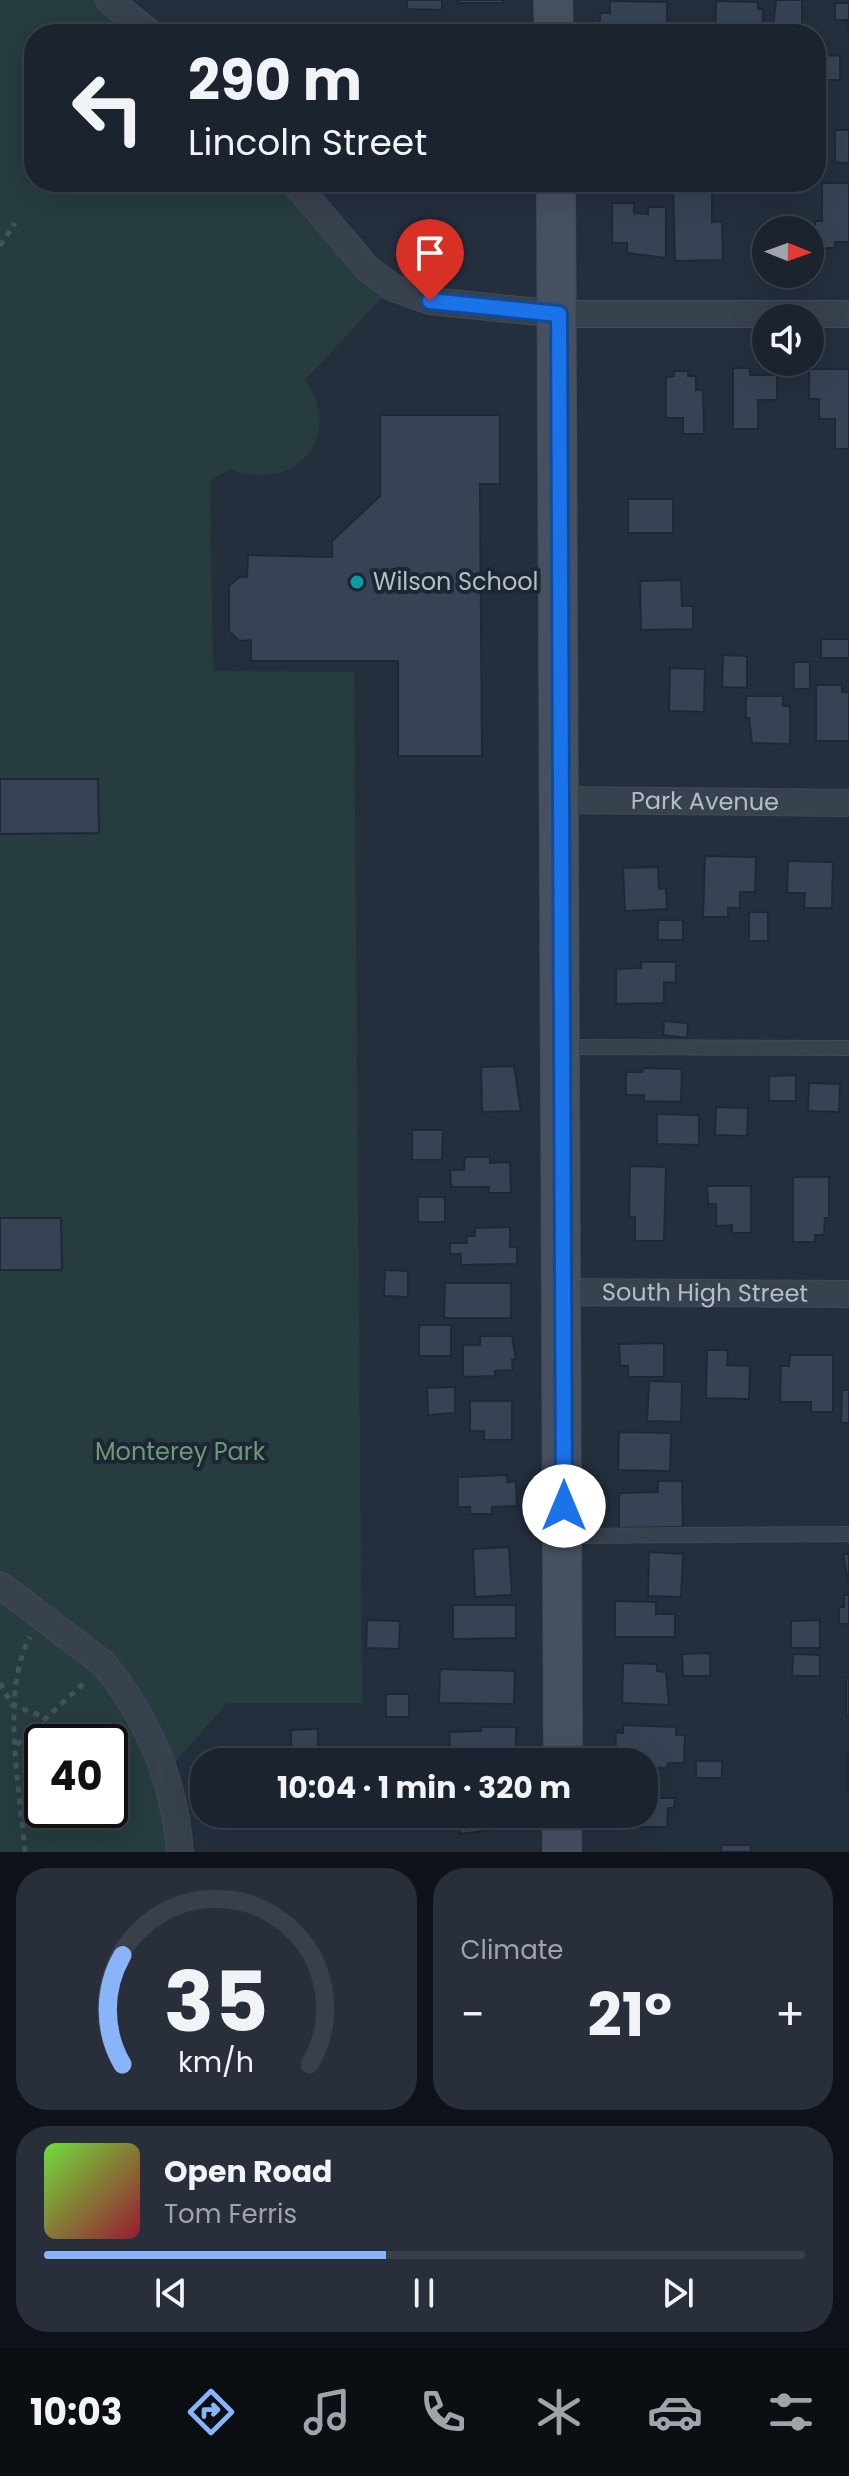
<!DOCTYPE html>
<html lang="en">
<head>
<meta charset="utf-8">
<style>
	:root { --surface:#1b232e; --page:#282f3a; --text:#f1f3f6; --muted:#a0a4aa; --line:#39404a; --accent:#8ab4f8 }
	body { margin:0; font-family:Poppins,sans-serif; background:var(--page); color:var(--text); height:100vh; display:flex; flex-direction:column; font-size:30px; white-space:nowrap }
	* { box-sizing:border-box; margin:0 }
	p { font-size:26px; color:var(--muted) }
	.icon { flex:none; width:44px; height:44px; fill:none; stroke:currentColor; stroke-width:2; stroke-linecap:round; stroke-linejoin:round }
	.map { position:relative; height:1852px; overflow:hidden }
	.side { display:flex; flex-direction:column; gap:16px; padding:16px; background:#0f1319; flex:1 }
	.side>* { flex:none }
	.top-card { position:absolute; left:24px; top:24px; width:802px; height:168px; border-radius:32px; box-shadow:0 8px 32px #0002,0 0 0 2px var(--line); background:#1b232e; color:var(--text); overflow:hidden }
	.needle { width:52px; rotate:91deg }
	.tools { position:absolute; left:752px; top:216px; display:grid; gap:16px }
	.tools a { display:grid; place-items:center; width:72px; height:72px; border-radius:50%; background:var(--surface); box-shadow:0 8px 32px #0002,0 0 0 2px var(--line); font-size:40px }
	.speed { position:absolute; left:24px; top:1724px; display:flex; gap:16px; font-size:40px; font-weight:700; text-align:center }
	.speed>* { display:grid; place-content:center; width:104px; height:104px; border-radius:50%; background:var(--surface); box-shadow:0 8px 32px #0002,0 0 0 2px var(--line); line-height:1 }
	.speed .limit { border:4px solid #111; border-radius:12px; background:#fff; color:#111 }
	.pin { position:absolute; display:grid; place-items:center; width:68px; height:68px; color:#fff; margin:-82px -34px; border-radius:50% 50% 50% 0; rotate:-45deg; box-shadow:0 0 8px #0007 }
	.pin .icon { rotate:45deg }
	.me { position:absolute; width:88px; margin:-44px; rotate:0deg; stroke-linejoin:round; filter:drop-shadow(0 0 6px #0008) }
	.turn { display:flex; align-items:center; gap:28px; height:168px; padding:0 32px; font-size:36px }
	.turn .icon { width:104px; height:104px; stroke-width:2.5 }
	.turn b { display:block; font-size:56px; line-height:68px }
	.big { font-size:60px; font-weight:700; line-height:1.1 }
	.side .widget { flex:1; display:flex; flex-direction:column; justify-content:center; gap:12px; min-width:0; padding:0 28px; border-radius:32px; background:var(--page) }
	.side .dial { align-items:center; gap:0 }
	.dial svg { height:208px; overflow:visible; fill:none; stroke:var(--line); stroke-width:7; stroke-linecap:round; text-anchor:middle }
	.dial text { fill:var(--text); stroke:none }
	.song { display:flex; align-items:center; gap:24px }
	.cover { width:96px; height:96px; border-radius:12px; background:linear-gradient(135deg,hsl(100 70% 55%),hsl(350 70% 35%)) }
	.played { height:8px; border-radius:4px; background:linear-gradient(90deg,var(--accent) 45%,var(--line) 45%) }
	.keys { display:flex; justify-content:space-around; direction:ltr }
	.heat { display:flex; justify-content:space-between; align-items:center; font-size:44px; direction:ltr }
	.side .tiles { flex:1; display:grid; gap:16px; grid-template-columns:1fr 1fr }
	.widget:last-child { grid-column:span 2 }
	.trip { position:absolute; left:190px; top:1748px; width:468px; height:80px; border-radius:32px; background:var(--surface); box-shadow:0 8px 32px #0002,0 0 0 2px var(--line); font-weight:700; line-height:80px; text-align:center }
	.menu { display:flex; height:128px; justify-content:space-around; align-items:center; background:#0b0e12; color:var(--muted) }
	.menu .icon { width:56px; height:56px }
	.menu .on { color:var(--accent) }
	.menu b { font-size:36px; color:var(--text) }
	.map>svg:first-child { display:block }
	.green { fill:#263c3f; fill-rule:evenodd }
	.building { fill:#364354; stroke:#1f2835; stroke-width:2 }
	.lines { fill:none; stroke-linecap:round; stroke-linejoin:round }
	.lane-casing { stroke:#414a57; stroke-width:16 }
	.street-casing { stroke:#414a57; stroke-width:28 }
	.secondary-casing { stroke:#414a57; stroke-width:40 }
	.path { stroke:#3f5557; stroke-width:5; stroke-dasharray:6 6; stroke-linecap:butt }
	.lane { stroke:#38414e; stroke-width:14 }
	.street { stroke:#38414e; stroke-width:26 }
	.secondary { stroke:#465061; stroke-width:38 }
	.route-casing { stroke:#114b97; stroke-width:20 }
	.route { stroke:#1a73e8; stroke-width:14 }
	.culture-dot { fill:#0f9aa8; stroke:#1d2633; stroke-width:3 }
	.labels { text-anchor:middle; stroke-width:8; stroke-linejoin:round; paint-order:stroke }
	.poi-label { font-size:24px; fill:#b4bcc9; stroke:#1d2633; text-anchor:start }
	.street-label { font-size:24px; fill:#b4bcc9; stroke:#1d2633 }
	.park-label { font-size:24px; fill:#6b9a76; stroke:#1d2633 }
</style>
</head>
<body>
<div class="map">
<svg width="849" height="1852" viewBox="0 0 849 1852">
	<rect width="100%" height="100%" fill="#242f3e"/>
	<path class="green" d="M0 0H109L151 34H34V182H294L392 287 305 380C346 437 293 495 230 469L210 481 213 671 354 672 362 1703H227L167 1772 180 1852H0ZM42 1742H110V1810H42Z"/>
	<path class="building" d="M407 0H442V10L407 9Z
		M458 0H503V3H458Z
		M776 0H802V34H772Z
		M610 1 667 2V34H600V13H610Z
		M716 1 758 2V9H763V34H715Z
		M835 3H849V38L847 20H835Z
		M454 29H484V34H454Z
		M816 55H819V81H816Z
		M840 55V80H823V56Z
		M835 130H849V163L835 162Z
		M822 183H849V242H835V248H815V221H822Z
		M712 184V222L722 221 723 260 675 261 673 185Z
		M612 203H634V213L648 214V207H666V258L627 253V243H612Z
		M733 368H750V375H777V400H758V429H733Z
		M809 369H849V449H835V419H819V399H809Z
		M674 371H688V376H696V390H703L704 434H683V418H666V377L674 376Z
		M380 415H500V484H480L482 756H398V661H251V640L239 641 229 631V586L239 577H247L248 555 332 557V541L380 496Z
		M628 499H673V533H628Z
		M681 580 682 606H693V629L641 630 640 581Z
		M821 639H849V658H821Z
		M723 655 747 656V688L722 687Z
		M794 662H810V689H794Z
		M670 668 705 669 704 712 669 711Z
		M816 685H842V692H849V741H816Z
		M746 696H783V706H790V744L752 743 749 718H746Z
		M0 779H98L99 833 0 834Z
		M705 856 756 857 755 892H740V908H728V917H703Z
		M788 861 833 862 832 908H804L805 893H787Z
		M658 867 659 889 666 888 667 909 625 911 623 868Z
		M749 912H768V941H749Z
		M658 920H683V940H658Z
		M641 962H676V983L664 982V1003L616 1004V969L641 968Z
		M664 1021 688 1023 687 1038 663 1035Z
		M514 1066 521 1111 482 1112 481 1067Z
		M643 1068 682 1069 681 1102 644 1101V1095H626V1072H642Z
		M796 1075V1101H769V1076Z
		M809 1083 840 1084 839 1112 808 1111Z
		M716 1107 748 1108 747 1136 715 1135Z
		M657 1114 699 1115V1145L657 1144Z
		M412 1130H443L442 1160H412Z
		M465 1157H490V1163L510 1162 511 1193H488L489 1187H451L450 1170H464Z
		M630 1166 666 1167 664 1241H635V1217H629Z
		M793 1177H829V1218H825L824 1235H815V1242H793Z
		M707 1186H751V1233H732V1225L716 1226V1204H708Z
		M418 1197H445V1222H418Z
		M0 1218H61L62 1270H0Z
		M510 1227V1247H517V1264L461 1265V1254H450V1243H467L466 1236H475V1228Z
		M385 1270 408 1271V1297L384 1296Z
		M445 1283H511V1318H444Z
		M419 1325H451V1356H419Z
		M480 1336H512L516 1359H512L513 1370 495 1371V1376L463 1377V1345H480Z
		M664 1343V1377H628V1366H620L619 1344Z
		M707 1350H728L727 1365 750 1366 749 1399 706 1398Z
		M790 1355H833V1412H811V1402H780L781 1366H789Z
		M649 1381 682 1382 681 1422 647 1421Z
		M455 1387V1413L428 1415 427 1388Z
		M842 1390H849V1423H841Z
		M470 1401H512V1440H484V1431H470Z
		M619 1432 671 1433 670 1471 618 1470Z
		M507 1475V1482L516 1481 517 1506 492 1507V1514H470V1507H458V1477Z
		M658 1481H682L683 1527 619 1528V1493L658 1492Z
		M509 1547 512 1595 475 1597 473 1549Z
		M849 1547V1581H848L843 1554H848Z
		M649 1552 683 1554 681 1597 648 1596Z
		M844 1595H849V1624H839V1607H844Z
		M615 1601 656 1602V1614H675V1637H615Z
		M453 1605H516V1638L453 1639Z
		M367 1620 400 1621 399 1649 366 1648Z
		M820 1620V1648H791V1621Z
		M710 1653V1676H683L682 1654Z
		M793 1654 820 1655V1676H792Z
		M623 1663 657 1664V1671L666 1672 669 1705 622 1703Z
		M440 1669 515 1671 514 1704 439 1703Z
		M846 1678H849V1715H846Z
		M386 1694H409V1717H386Z
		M623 1725 676 1727V1735H685L684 1763H668L667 1768 644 1767V1762L615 1761 616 1732 623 1733Z
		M481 1727H516V1761H480V1756H457V1747H450L449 1732 481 1731Z
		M318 1729V1755H291V1730Z
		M439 1747 440 1762H416L415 1748Z
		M847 1752H849V1792H847Z
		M326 1760H359V1762H326Z
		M696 1761H722V1778H696Z
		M644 1787H656V1798H675L674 1808H668L667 1827H623L624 1815 619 1814H644Z
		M257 1814H286V1815L258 1817Z
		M326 1814H350V1817H326Z
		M459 1814H497L498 1829 460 1834Z
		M721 1845H751V1852H721Z"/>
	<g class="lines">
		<defs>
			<path id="lane" d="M563 1047 849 1048
				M564 1536 849 1534"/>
			<g id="street">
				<path d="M109 0 151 34"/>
				<path d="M294 182 368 269 392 287 430 301 559 314H849"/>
				<path id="s1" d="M561 800 849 803"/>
				<path id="s2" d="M563 1292 849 1294"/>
				<path d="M0 1585 104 1664C149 1720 175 1781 180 1852"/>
			</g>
			<path id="secondary" d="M553 0 554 34
				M556 182 563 1762
				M562 1852V1814"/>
		</defs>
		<use href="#lane" class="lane-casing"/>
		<use href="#street" class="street-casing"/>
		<use href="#secondary" class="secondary-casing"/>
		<path class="path" d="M0 246 15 223
			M0 1683 12 1705 45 1717
			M17 1745 86 1681
			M25 1852C20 1789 0 1691 30 1637"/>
		<use href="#lane" class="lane"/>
		<use href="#street" class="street"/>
		<use href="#secondary" class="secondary"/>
	</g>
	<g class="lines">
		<defs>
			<path id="route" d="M430 301 559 314 564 1506"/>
		</defs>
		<use href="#route" class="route-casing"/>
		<use href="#route" class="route"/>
	</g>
	<circle class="culture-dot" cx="357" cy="582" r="8"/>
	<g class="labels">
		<g class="poi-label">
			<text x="373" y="590">Wilson School</text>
		</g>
		<g class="street-label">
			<text dy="8" stroke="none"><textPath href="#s1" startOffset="144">Park Avenue</textPath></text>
			<text dy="8" stroke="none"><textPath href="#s2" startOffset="142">South High Street</textPath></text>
		</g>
		<g class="park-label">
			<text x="180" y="1460">Monterey Park</text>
		</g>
	</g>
</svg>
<div class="tools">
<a><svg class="needle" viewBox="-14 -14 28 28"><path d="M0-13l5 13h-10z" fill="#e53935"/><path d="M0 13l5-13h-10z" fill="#a0a4aa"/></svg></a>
<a><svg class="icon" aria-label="sound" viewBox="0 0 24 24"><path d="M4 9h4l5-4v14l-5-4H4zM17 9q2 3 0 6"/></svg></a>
</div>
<div class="speed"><div class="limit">40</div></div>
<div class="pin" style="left:430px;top:301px;background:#d93025"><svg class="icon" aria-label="arrive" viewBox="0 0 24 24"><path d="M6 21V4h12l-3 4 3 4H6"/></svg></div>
<svg class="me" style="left:564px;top:1506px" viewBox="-20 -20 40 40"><circle r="19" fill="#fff"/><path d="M0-13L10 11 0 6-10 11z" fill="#1a73e8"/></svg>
<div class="trip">10:04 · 1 min · 320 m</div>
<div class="top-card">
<div class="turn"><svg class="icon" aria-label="left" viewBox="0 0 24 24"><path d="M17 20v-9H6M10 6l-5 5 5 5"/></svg><div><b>290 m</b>Lincoln Street</div></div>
</div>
</div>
<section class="side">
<div class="tiles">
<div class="widget dial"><svg viewBox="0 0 100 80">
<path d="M14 69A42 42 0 1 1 86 69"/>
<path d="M14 69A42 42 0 0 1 14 27" stroke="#8ab4f8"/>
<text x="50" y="56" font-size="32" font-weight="700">35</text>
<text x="50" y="72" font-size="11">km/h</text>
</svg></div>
<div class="widget"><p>Climate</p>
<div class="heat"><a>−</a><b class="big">21°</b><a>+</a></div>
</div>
<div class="widget">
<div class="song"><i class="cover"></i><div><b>Open Road</b><p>Tom Ferris</p></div></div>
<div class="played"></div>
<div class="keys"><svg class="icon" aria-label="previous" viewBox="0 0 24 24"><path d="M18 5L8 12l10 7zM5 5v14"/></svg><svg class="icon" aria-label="pause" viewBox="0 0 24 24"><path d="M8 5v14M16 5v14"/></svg><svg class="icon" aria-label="next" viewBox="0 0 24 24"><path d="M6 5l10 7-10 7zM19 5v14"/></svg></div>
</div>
</div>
</section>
<nav class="menu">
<b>10:03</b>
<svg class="icon on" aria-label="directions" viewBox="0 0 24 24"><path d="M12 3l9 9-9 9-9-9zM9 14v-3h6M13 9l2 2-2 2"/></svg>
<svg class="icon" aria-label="music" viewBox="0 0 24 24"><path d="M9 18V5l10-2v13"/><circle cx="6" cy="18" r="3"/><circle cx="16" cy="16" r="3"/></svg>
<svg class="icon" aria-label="phone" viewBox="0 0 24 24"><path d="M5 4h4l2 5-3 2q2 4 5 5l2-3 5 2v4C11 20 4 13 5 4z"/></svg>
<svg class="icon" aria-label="climate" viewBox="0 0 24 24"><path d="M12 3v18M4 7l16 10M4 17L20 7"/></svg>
<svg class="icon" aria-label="car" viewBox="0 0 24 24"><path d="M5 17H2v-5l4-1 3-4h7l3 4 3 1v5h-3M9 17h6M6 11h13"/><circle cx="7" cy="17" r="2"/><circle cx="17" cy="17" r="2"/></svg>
<svg class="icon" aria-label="filters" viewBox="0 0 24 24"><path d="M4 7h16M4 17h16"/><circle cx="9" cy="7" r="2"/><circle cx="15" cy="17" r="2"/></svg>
</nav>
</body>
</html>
